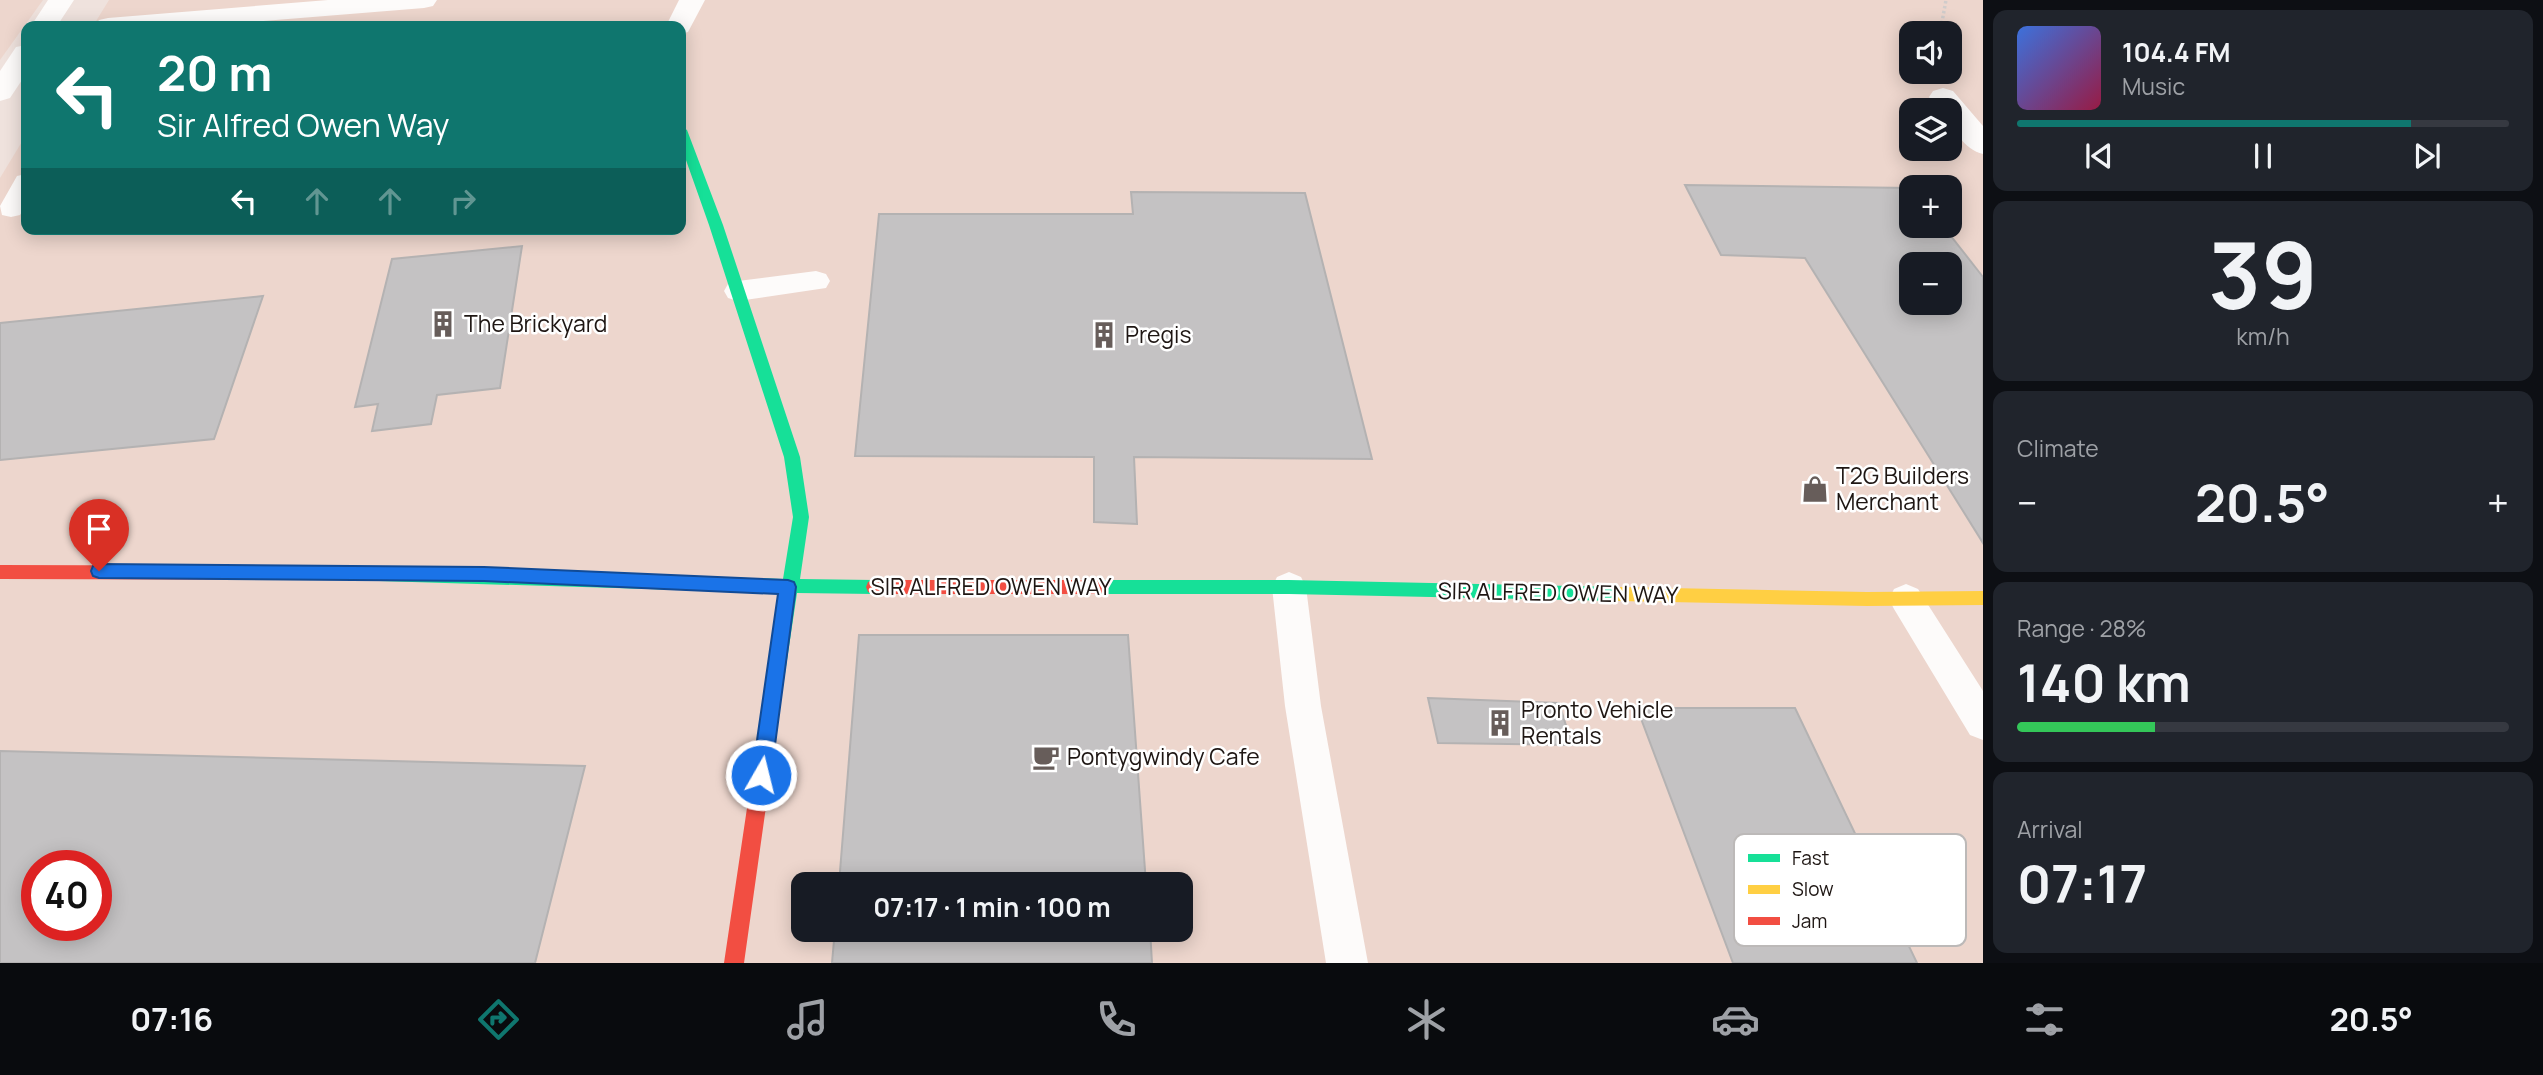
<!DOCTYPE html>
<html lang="en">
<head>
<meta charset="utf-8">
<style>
	:root { --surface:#171b24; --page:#20242c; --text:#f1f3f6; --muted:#9ea1a6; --line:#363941; --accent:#0f766e }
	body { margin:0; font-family:Manrope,sans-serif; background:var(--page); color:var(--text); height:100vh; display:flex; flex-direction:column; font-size:26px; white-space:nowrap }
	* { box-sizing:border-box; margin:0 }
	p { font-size:23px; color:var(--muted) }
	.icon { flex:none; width:38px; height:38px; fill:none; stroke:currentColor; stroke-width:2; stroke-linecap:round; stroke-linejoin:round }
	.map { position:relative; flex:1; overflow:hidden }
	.side { display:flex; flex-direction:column; gap:10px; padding:10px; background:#0d0f14; width:560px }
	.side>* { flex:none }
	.top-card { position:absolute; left:21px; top:21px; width:665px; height:214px; border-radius:14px; box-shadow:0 4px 18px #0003; background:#0f766e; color:#fff; overflow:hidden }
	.buttons { position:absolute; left:1899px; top:21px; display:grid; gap:14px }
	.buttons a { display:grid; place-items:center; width:63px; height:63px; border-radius:14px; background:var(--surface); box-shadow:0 4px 18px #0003; font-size:35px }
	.speed { position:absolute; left:21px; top:850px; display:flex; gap:14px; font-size:35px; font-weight:700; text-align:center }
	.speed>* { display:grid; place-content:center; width:91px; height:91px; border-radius:50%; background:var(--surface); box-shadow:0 4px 18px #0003; line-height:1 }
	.speed .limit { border:10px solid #d22; background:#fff; color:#111 }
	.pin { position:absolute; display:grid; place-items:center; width:60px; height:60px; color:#fff; margin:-72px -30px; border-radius:50% 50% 50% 0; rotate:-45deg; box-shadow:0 0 7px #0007 }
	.pin .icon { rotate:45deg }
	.me { position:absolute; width:77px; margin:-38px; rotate:8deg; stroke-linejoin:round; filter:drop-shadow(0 0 5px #0008) }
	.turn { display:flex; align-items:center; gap:24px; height:147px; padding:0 21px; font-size:32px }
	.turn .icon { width:91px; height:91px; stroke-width:2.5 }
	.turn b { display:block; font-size:49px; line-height:60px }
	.lanes { display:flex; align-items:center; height:66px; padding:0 21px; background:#0003; justify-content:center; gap:35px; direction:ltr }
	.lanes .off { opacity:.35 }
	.big { font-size:52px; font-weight:700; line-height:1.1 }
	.side .tile { flex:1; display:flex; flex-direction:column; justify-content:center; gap:10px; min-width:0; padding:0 24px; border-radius:14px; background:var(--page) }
	.side .dial { align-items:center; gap:0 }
	.dial b { font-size:91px; line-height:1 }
	.song { display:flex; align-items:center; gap:21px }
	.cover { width:84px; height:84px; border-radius:10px; background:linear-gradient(135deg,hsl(220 70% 55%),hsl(340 70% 35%)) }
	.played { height:7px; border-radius:4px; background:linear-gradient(90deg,var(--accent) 80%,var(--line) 80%) }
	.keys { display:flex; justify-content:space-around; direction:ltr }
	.heat { display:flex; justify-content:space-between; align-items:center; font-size:38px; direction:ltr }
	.charge { height:10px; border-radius:5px; background:linear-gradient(90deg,#34c759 28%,var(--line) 0) }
	.trip { position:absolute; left:791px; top:872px; width:402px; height:70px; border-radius:14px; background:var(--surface); box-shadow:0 4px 18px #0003; font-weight:700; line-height:70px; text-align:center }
	.tabs { display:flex; height:112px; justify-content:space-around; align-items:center; background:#090b0e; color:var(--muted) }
	.tabs .icon { width:49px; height:49px }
	.tabs .on { color:var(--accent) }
	.tabs b { font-size:32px; color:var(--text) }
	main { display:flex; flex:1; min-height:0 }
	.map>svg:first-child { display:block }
	.built { fill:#edd6cd; fill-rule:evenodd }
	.building { fill:#c4c2c3; stroke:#b4b2b2; stroke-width:2; fill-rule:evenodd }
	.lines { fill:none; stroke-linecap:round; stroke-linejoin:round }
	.path { stroke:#d0cccb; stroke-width:3.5; stroke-dasharray:2.5 2.5; stroke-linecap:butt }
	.lane { fill:#fdfbfa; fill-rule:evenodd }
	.street { fill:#fdfbfa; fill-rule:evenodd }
	.fast { fill:#16e098; fill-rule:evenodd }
	.slow { fill:#ffcf43; fill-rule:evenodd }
	.jam { fill:#f24e42; fill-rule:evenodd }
	.route { fill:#1a73e8; stroke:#114b97; stroke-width:2 }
	.labels { text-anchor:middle; stroke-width:5; stroke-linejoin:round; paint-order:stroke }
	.poi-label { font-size:23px; fill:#1e1613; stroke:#fff; text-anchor:start }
	.street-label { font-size:23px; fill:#1e1613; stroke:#fff }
	.key { fill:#fff; stroke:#bcb9b8; stroke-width:2 }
	.key-label { font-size:19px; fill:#1e1613 }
</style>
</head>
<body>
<main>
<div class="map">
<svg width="1983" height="963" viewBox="0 0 1983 963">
	<rect width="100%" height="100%" fill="#efe2dd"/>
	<path class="built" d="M0 0H43L0 60Z
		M109 0H1983V963H0V178L26 135V229H681V26H93ZM1911 33H1950V72H1911ZM1911 110H1950V149H1911ZM1911 187H1950V226H1911ZM1911 264H1950V303H1911ZM37 866H96V926H37ZM803 884H1181V929H803Z"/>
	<path class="building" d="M1685 185 1911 188V226H1943L1983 277V543L1805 258 1721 255ZM1911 264H1950V303H1911Z
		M1131 192 1305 193 1372 459 1134 457 1137 524 1094 522V457L855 456 879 214H1133Z
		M522 246 500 388 437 395 431 424 372 431 378 404 355 407 392 259Z
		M263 296 214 439 0 460V323Z
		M859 635H1128L1146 884H839Z
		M1428 698 1559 703 1572 745 1438 743Z
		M1637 708H1795L1917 963H1733Z
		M0 751 585 766 535 963H0ZM37 866H96V926H37Z
		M835 929H1150L1152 963H832Z"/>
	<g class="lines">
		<path class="path" d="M1940 33 1946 0"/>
		<path class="lane" d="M26 174V205L20 215 11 217 2 215 0 206 17 176Z
			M816 271 826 274 830 281 826 288 738 301 728 298 724 291 728 284 738 281Z
			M1289 572 1301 577 1306 587 1321 706 1368 963H1326L1285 706 1272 587 1277 577Z
			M1906 584 1918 589 1983 691V740L1970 735 1894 609 1889 599 1894 589Z"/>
		<path class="street" d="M48 0H74L57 26H31Z
			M328 0H437L433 6 424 8 202 26H95L99 20 108 18Z
			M679 0H705L688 32 681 34V26H666Z
			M26 45V74L10 98 0 101V71L16 47Z
			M1943 88 1953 91 1983 126V154C1965 150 1950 129 1950 110H1939L1929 97 1933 91Z"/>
		<path class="fast" d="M681 126 687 130 723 225 800 457 809 517 800 579 874 580 880 582 882 587 880 592 874 594 797 593 780 707 777 713 771 715 765 713 762 707 781 593 347 580 341 578 339 573 341 568 347 566 783 579 793 517 784 457 709 225 681 146Z
			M1099 580H1289L1619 587 1625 589 1627 594 1625 599 1619 601 1289 594H1099L1093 592 1091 587 1093 582Z"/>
		<path class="slow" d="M1619 587 1867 592 1983 591V605L1867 606 1619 601 1613 599 1611 594 1613 589Z"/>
		<path class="jam" d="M0 565 347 566 353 568 355 573 353 578 347 580 0 579Z
			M874 580H1099L1105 582 1107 587 1105 592 1099 594H874L868 592 866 587 868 582Z
			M771 699 777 701 780 707 744 963H724L762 707 765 701Z"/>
	</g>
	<path class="route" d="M99 564 484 567 788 580 794 582 796 587 771 775 768 782 761 784 755 782 752 775 778 594 484 581 99 578 93 576 91 571 93 566Z"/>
	<defs>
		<symbol id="building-bare" viewBox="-9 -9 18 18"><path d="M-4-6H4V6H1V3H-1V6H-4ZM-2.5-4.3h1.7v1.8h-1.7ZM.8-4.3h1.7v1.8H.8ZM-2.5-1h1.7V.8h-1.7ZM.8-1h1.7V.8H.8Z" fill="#675d5a" stroke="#fff" stroke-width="2.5" paint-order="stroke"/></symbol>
		<symbol id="shop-bare" viewBox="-9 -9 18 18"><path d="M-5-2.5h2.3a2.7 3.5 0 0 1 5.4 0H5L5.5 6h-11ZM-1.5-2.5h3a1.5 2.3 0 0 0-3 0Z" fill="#675d5a" stroke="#fff" stroke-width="2.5" paint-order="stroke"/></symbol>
		<symbol id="cafe-bare" viewBox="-9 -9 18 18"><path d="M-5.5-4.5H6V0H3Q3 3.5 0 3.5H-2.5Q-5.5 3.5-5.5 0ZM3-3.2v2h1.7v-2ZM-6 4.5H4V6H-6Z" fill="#675d5a" stroke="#fff" stroke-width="2.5" paint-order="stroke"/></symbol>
	</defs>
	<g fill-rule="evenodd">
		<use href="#building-bare" x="424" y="305" width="38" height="38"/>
		<use href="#building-bare" x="1085" y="316" width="38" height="38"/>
		<use href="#shop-bare" x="1796" y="470" width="38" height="38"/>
		<use href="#building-bare" x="1481" y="704" width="38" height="38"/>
		<use href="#cafe-bare" x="1027" y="738" width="38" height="38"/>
	</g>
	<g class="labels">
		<g class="poi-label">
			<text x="464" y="332">The Brickyard</text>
			<text x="1125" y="343">Pregis</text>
			<text x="1836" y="484">T2G Builders<tspan x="1836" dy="26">Merchant</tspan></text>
			<text x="1521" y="718">Pronto Vehicle<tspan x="1521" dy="26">Rentals</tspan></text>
			<text x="1067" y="765">Pontygwindy Cafe</text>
		</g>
		<g class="street-label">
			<text x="991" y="595">SIR ALFRED OWEN WAY</text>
			<text transform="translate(1558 593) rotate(1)" y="8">SIR ALFRED OWEN WAY</text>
		</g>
	</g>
	<rect x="1734" y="834" width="232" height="112" rx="10" class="key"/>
	<rect x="1748" y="854" width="32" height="8" fill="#16e098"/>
	<rect x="1748" y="885" width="32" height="9" fill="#ffcf43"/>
	<rect x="1748" y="917" width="32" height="8" fill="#f24e42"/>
	<g class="key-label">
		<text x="1792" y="865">Fast</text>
		<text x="1792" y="896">Slow</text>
		<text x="1792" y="928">Jam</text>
	</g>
</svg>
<div class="buttons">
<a><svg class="icon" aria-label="sound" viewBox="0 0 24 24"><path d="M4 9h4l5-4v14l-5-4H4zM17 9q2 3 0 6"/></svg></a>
<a><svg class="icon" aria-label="layers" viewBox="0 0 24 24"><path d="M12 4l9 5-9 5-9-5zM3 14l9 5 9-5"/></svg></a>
<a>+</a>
<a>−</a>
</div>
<div class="speed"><div class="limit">40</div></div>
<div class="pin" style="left:99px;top:571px;background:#d93025"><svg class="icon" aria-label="arrive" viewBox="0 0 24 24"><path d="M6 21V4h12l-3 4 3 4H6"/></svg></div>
<svg class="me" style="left:761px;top:775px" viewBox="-20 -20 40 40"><circle r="17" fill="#1a73e8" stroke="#fff" stroke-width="3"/><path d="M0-11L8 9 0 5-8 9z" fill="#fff"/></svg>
<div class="trip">07:17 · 1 min · 100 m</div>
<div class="top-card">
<div class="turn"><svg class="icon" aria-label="left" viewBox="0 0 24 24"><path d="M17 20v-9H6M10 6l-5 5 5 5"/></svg><div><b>20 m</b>Sir Alfred Owen Way</div></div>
<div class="lanes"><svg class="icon" aria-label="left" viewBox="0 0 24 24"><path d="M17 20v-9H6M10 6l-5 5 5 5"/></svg><svg class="icon off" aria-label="ahead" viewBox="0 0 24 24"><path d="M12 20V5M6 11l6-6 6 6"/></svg><svg class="icon off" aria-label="ahead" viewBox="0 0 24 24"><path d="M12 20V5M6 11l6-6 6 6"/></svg><svg class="icon off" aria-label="right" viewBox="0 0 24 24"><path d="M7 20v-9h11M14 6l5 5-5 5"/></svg></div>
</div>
</div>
<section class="side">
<div class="tile">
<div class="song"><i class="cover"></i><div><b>104.4 FM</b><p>Music</p></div></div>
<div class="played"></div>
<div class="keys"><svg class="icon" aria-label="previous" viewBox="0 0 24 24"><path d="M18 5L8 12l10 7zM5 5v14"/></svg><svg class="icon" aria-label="pause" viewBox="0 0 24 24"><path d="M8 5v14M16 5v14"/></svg><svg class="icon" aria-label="next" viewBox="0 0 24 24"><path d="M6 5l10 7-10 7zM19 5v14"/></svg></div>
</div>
<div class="tile dial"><b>39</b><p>km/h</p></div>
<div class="tile"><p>Climate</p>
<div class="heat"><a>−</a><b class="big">20.5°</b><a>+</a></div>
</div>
<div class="tile"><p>Range · 28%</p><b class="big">140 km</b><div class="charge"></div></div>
<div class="tile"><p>Arrival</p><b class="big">07:17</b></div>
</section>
</main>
<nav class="tabs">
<b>07:16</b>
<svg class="icon on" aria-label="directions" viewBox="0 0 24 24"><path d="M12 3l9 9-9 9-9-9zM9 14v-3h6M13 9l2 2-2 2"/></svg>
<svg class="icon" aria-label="music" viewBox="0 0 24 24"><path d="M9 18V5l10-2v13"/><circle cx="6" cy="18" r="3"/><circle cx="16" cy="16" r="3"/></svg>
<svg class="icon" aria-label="phone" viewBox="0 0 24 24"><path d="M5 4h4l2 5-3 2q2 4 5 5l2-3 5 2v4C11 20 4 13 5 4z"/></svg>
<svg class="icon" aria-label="climate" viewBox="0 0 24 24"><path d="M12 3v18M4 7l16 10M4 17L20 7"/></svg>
<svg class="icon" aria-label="car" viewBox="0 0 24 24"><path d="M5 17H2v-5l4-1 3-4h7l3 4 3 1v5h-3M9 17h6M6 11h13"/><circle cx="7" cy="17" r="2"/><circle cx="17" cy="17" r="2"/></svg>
<svg class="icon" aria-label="filters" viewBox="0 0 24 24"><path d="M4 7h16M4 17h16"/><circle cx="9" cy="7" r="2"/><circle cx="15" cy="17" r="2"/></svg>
<b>20.5°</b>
</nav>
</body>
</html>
